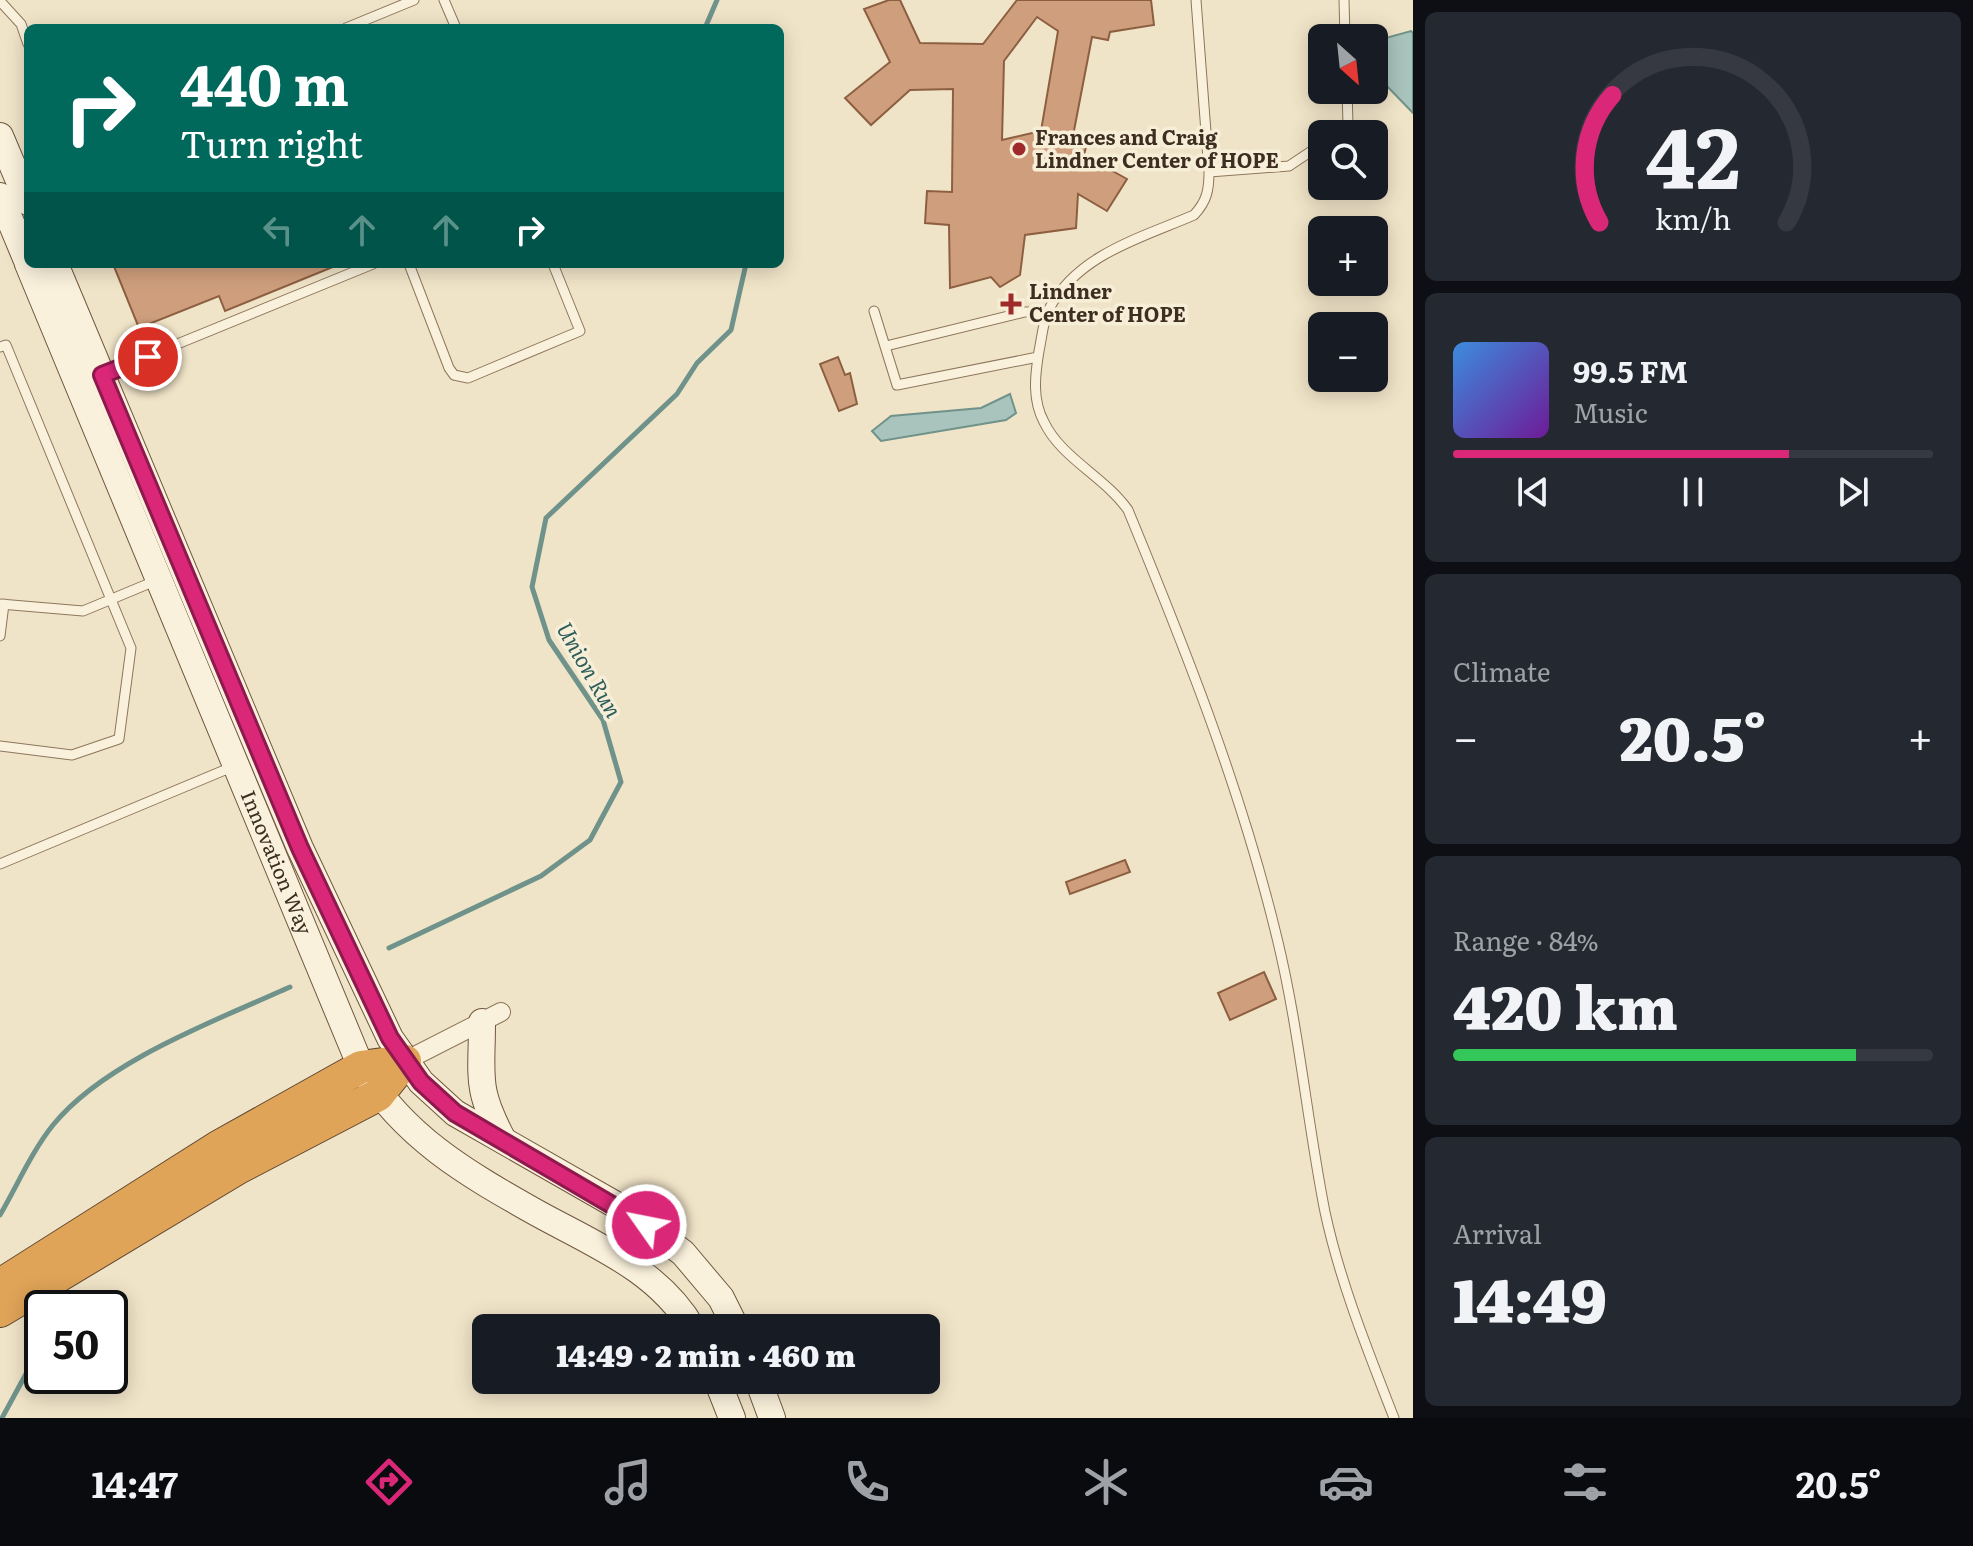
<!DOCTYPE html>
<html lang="en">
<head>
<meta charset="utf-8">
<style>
	:root { --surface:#171b24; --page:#242831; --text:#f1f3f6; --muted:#9ea1a6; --line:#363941; --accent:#db2777 }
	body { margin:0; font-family:Literata,serif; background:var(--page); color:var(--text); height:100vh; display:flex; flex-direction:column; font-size:30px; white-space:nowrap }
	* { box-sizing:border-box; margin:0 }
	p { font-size:26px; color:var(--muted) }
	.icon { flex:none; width:44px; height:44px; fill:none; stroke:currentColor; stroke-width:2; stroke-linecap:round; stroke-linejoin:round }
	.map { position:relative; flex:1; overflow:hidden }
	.sheet { display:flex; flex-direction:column; gap:12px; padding:12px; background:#0d0f14; width:560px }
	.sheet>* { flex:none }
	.banner { position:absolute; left:24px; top:24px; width:760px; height:244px; border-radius:12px; box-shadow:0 4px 20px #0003; background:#00695c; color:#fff; overflow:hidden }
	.needle { width:52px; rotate:153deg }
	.fabs { position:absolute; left:1308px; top:24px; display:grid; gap:16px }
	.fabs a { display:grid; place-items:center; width:80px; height:80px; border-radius:12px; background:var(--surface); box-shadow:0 4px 20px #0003; font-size:40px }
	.speed { position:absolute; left:24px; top:1290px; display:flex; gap:16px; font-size:40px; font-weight:700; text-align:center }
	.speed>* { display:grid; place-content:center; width:104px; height:104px; border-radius:50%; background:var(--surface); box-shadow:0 4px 20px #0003; line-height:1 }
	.speed .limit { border:4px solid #111; border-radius:12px; background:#fff; color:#111 }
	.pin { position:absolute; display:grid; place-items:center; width:68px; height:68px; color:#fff; margin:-34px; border:4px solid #fff; border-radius:50%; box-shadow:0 2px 8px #0007 }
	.me { position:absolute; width:88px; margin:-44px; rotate:303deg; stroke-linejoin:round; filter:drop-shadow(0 0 6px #0008) }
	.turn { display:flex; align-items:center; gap:28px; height:168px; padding:0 24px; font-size:36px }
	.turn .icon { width:104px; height:104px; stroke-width:2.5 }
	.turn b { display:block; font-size:56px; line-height:68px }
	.lanes { display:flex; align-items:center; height:76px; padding:0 24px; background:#0003; justify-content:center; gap:40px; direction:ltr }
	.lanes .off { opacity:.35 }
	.big { font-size:60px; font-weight:800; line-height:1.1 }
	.sheet .widget { flex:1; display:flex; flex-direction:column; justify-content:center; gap:12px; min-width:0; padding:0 28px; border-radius:12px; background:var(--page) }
	.sheet .dial { align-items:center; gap:0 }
	.dial svg { height:208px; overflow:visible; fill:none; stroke:var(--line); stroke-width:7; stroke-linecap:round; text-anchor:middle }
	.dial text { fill:var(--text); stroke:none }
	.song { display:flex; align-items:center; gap:24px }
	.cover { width:96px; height:96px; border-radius:12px; background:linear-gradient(135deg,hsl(210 70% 55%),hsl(280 70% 35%)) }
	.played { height:8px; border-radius:4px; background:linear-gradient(90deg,var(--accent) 70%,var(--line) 70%) }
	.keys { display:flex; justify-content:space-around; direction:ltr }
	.heat { display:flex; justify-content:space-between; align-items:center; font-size:44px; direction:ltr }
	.charge { height:12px; border-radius:6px; background:linear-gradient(90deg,#34c759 84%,var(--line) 0) }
	.trip { position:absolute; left:472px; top:1314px; width:468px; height:80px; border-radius:12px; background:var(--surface); box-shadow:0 4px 20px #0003; font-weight:800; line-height:80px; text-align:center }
	.dock { display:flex; height:128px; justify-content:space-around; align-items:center; background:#090b0e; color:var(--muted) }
	.dock .icon { width:56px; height:56px }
	.dock .current { color:var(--accent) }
	.dock b { font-size:36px; color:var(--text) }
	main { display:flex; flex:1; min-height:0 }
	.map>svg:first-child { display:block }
	.water { fill:#a9c4bc; stroke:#6f938a; stroke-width:2 }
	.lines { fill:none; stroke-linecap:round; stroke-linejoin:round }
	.stream { stroke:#6f938a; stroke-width:5 }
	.building { fill:#cf9f7d; stroke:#8d5f41; stroke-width:2; fill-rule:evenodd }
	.lane-casing { stroke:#8d765c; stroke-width:11 }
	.street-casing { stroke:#8d765c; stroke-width:20 }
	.secondary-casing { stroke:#6f573f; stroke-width:28 }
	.highway-casing { stroke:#5b4430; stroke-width:34 }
	.lane { stroke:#faf1dc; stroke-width:9 }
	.street { stroke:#faf1dc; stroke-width:18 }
	.secondary { stroke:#faf1dc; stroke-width:26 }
	.highway { stroke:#e0a458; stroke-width:32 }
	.route-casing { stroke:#8e194d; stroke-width:20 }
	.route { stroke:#db2777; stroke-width:14 }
	.poi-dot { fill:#9e2a2b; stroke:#f7eed8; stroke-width:3 }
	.labels { text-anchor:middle; stroke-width:7; stroke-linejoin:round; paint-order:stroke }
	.poi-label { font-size:20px; font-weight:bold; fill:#3d2e20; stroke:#f7eed8; text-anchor:start }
	.street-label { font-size:20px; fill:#3d2e20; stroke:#f7eed8 }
	.water-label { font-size:22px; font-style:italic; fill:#2f5d5a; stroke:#f7eed8 }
</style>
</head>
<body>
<main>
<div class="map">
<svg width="1413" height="1418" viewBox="0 0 1413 1418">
	<rect width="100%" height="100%" fill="#f0e4c8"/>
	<path class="water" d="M1411 31 1413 33V113L1383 82 1382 39Z
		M1010 394 1016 413 1006 420 881 441 872 431 891 416 981 408Z"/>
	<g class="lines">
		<path class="stream" d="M705 28 717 0
			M389 948 541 876 590 840 621 782 603 720 549 640 532 587 546 518 677 394 697 363 731 330 746 264
			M0 1215C17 1186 32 1151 53 1125 105 1061 217 1020 290 987
			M2 1418 27 1372 28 1353"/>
	</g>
	<path class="building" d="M889 0H900L920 43 983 44 1017 0H1151L1154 25 1110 32 1108 40 1092 37 1072 141 1087 143 1084 155 1127 179 1107 211 1078 194 1076 228 1025 235 1020 275 1000 287 991 277 950 288 949 225 925 223 927 191 952 192 953 89 910 90 871 125 845 98 890 62 864 9ZM1037 17 1058 31 1041 131 1002 140 1004 61Z
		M113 264H340L225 311 219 296 139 328Z
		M838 357 845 375 850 373 857 404 839 411 820 364Z
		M1125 860 1130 872 1070 894 1066 882Z
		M1264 972 1276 999 1230 1020 1218 993Z"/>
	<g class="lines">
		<defs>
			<path id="lane" d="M444 0 456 28
				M1196 0 1209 172C1209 190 1207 201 1194 215 1141 238 1078 254 1049 309 1043 321 1042 337 1039 351 1035 375 1032 400 1044 422 1061 458 1105 477 1128 510 1186 651 1241 789 1277 938 1299 1028 1307 1121 1325 1212 1340 1282 1368 1351 1394 1418
				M1344 0 1345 38
				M0 1 21 24 28 44
				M346 28 414 0
				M1335 134 1348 124 1347 90
				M1209 172 1289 166 1322 144
				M409 264 449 368 454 375 468 378 580 331 553 264
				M874 311 897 385 1038 357
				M886 346 1025 312H1047
				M0 347 6 345 131 648 119 739 72 755 0 746
				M104 374 373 264
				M0 604 83 611 155 581
				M0 636 4 604
				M0 864 232 767"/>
			<path id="street" d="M405 1061 501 1012"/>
			<g id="secondary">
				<path d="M0 136 28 202"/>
				<path d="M0 196 28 263"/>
				<path id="s1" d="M28 264 361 1067C405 1138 466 1173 537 1213 593 1244 659 1270 692 1328"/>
				<path d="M55 264 300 848 390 1038 421 1082 455 1113 630 1213 683 1253 721 1298 736 1328"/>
				<path d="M482 1022C482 1078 475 1087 503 1140"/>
				<path d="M717 1380 732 1418"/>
				<path d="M758 1380 772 1418"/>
			</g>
			<path id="highway" d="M0 1285 218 1147 361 1067 405 1061
				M0 1311 238 1168 378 1095 405 1061"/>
		</defs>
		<use href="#lane" class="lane-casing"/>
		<use href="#street" class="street-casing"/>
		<use href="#secondary" class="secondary-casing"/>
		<use href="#highway" class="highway-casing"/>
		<use href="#lane" class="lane"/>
		<use href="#street" class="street"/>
		<use href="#secondary" class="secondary"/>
		<use href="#highway" class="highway"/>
	</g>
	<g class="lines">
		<defs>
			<path id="route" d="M148 357 102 375 300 848 390 1038 421 1082 455 1113 646 1225"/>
		</defs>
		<use href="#route" class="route-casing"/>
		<use href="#route" class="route"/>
	</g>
	<g class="poi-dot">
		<circle cx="1019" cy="149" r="8"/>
		<path d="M1007 292h8v8h8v8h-8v8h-8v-8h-8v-8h8z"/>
	</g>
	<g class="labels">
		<g class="poi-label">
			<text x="1035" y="145">Frances and Craig<tspan x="1035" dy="23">Lindner Center of HOPE</tspan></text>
			<text x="1029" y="299">Lindner<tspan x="1029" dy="23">Center of HOPE</tspan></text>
		</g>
		<g class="street-label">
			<text dy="7" stroke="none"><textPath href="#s1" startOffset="648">Innovation Way</textPath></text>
		</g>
		<g class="water-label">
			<text transform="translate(589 670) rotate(60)" y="8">Union Run</text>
		</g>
	</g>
</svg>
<div class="fabs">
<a><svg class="needle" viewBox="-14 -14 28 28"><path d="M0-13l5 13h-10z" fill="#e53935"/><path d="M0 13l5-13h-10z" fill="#9ea1a6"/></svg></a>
<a><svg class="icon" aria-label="search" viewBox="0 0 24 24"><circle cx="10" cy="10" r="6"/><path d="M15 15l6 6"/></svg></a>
<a>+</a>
<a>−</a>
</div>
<div class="speed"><div class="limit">50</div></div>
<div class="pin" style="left:148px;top:357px;background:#d93025"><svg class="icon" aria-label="arrive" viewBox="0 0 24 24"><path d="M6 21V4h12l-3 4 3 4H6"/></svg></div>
<svg class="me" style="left:646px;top:1225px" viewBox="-20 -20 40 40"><circle r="17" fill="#db2777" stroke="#fff" stroke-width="3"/><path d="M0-11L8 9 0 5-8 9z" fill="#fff"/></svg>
<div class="trip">14:49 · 2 min · 460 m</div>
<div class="banner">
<div class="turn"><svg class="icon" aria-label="right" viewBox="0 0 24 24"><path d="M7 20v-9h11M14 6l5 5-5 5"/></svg><div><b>440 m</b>Turn right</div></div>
<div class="lanes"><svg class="icon off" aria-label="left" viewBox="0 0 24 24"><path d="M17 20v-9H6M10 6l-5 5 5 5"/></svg><svg class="icon off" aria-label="ahead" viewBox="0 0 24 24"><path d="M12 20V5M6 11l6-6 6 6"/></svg><svg class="icon off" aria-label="ahead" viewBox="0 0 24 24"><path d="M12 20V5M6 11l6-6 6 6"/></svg><svg class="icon" aria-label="right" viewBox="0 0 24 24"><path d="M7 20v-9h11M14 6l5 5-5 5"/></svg></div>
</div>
</div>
<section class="sheet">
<div class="widget dial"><svg viewBox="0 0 100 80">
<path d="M14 69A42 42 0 1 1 86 69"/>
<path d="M14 69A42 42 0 0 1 19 20" stroke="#db2777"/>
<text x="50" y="56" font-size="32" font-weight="700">42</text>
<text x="50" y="72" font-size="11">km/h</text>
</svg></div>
<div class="widget">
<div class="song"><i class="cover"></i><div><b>99.5 FM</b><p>Music</p></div></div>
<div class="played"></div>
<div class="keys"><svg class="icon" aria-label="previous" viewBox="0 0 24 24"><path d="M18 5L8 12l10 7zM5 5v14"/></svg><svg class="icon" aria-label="pause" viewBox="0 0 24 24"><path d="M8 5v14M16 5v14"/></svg><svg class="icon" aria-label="next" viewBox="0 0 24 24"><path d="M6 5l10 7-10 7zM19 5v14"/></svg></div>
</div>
<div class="widget"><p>Climate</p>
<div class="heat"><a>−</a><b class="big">20.5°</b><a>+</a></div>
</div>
<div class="widget"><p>Range · 84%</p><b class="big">420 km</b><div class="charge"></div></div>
<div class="widget"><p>Arrival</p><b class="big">14:49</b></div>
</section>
</main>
<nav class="dock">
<b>14:47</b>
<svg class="icon current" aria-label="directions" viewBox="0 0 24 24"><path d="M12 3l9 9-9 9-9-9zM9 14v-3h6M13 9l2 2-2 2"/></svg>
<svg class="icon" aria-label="music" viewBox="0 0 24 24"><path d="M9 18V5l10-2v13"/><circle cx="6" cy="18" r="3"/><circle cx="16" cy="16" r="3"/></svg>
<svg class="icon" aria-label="phone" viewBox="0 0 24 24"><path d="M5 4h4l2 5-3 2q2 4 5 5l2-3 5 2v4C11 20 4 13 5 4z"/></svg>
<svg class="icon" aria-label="climate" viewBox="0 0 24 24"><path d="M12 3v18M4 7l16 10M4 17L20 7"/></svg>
<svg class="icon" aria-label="car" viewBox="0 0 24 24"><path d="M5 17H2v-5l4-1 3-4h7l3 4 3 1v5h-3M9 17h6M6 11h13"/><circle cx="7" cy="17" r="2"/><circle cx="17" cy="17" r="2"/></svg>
<svg class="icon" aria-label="filters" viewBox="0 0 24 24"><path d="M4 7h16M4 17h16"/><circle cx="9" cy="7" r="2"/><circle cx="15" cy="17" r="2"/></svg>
<b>20.5°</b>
</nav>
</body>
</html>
